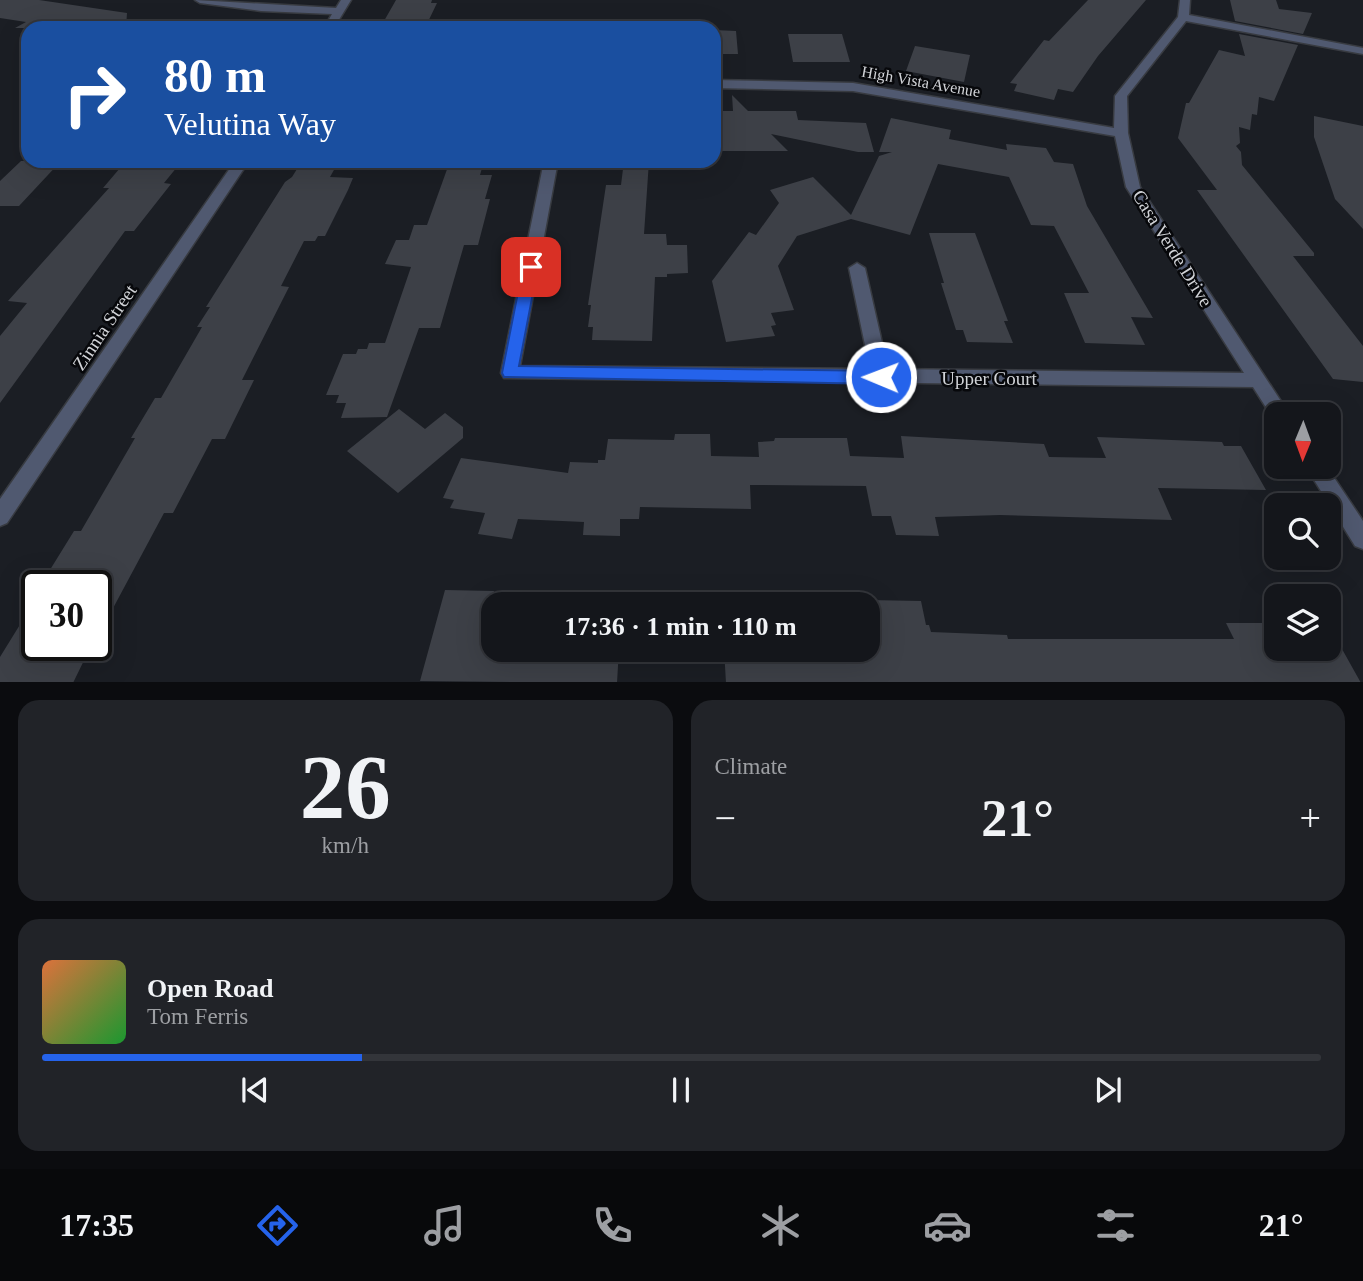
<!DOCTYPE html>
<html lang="en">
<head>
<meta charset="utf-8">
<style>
	:root { --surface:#14161b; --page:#212328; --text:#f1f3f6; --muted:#9d9fa3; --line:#33353a; --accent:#2563eb }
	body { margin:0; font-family:Georgia,serif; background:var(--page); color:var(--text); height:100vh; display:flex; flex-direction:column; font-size:26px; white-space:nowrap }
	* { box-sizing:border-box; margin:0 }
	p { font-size:23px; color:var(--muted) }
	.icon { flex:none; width:38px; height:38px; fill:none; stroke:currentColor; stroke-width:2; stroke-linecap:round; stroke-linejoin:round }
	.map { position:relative; height:682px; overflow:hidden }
	.side { display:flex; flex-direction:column; gap:18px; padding:18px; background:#0b0c0f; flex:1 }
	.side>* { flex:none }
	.banner { position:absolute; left:21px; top:21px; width:700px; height:147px; border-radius:21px; box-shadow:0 7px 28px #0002,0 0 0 2px var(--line); background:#1a4fa0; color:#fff; overflow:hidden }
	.needle { width:46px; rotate:181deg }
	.controls { position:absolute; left:1264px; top:402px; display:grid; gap:14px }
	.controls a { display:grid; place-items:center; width:77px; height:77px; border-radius:14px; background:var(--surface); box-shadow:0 7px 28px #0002,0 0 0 2px var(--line); font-size:35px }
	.speed { position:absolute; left:21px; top:570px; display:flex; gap:14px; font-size:35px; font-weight:700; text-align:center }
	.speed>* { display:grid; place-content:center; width:91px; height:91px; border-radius:50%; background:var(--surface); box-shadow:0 7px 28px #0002,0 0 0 2px var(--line); line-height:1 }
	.speed .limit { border:4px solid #111; border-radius:10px; background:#fff; color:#111 }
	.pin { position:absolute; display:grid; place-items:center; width:60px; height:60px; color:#fff; margin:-30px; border-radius:14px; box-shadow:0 4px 10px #0006 }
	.me { position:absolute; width:77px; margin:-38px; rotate:271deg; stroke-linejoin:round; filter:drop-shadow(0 0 5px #0008) }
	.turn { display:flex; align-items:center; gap:24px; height:147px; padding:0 28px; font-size:32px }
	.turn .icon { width:91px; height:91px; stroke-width:2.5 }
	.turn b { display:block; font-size:49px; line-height:60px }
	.big { font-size:52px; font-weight:700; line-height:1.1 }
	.side .card { flex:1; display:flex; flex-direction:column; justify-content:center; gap:10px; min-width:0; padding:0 24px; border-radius:21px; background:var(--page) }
	.side .dial { align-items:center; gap:0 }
	.dial b { font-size:91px; line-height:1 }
	.song { display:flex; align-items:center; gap:21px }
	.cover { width:84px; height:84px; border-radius:10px; background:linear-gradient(135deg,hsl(20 70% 55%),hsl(130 70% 35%)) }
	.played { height:7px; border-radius:4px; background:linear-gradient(90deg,var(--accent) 25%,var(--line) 25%) }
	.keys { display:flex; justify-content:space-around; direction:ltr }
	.heat { display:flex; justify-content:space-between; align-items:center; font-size:38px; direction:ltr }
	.side .tiles { flex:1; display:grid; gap:18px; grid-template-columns:1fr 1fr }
	.card:last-child { grid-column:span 2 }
	.trip { position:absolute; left:481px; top:592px; width:399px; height:70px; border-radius:21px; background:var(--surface); box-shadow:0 7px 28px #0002,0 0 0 2px var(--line); font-weight:700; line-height:70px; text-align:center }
	.menu { display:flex; height:112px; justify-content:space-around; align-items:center; background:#08090b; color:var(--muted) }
	.menu .icon { width:49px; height:49px }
	.menu .current { color:var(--accent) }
	.menu b { font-size:32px; color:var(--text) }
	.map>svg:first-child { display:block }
	.building { fill:#3d4047 }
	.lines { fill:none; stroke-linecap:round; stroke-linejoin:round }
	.minor-casing { stroke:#383b41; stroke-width:3 }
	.minor { fill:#505970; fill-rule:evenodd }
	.route { fill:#2563eb; stroke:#184099; stroke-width:2 }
	.labels { text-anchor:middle; stroke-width:5; stroke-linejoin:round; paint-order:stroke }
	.far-street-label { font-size:16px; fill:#d1d3d7; stroke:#07080b }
	.street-label { font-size:19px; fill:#d1d3d7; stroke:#07080b }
</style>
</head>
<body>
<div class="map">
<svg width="1363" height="683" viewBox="0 0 1363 683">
	<rect width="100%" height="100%" fill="#1b1e24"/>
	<path class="building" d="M0 0H39L127 13 126 28H15L26 22 0 18Z
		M396 0H432L431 3H437L425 28H380Z
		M1088 0H1146L1098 56 1073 92 1058 89 1054 100 1014 91 1017 84 1010 83 1044 40 1049 41Z
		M1230 0H1276L1279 9 1312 13 1303 34 1235 21Z
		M714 30 736 31 738 54H714Z
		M788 34H842L850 62H793Z
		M1239 34 1298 45 1274 101 1259 97 1257 115 1252 114 1250 130 1239 127 1240 143 1236 146 1241 152 1242 165 1314 253V256H1293L1363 346V382L1333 379 1197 190H1217L1178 138 1186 103H1189L1219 50 1245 56Z
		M915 46 970 55 964 82 906 71Z
		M732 95 748 111H796L798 120 866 123 874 152H858L771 134 788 151H722V147H714V111H733Z
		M1314 116 1363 126V229L1335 199 1314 137Z
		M891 118 951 130 949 139 1007 150 1006 144 1046 148 1054 162 1073 164 1087 206 1153 318 1131 317 1145 345 1085 343 1064 293H1089L1054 226 1031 225 1009 177 938 164 910 235 851 219 797 236 778 266 794 310 771 313 776 325 771 326 775 336 726 342 712 281 749 232 756 235 779 203 770 190 813 177 851 215 879 156 892 152H879Z
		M21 161H61L19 206H0V181Z
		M126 161H182L164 183 171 184 134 231H125L0 403V336L27 303 8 301 109 188H103Z
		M302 161H339L330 177 353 178 348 190 325 236H318L315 241H304L281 286 289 287 242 380H254L225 439H212L173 513H164L96 640V586H40L74 531H81L135 438H131L155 398H161L202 327H197L210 307H206L285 182 292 177Z
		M450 161H484L480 175H492L485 199H490L478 245H464L440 328H419L387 417 341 418 346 403H336L339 395H326L343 354H356L358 349H367L369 343H385L411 267 385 264 396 240H409L414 225H427Z
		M624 161H649L644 234H666L667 245H687L688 273 667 274V277H655L652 341 592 340 593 327H588L591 305H588L606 185H621Z
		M929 233H975L1008 321H1004L1013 343 967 342 963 330H956L941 283H944Z
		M399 409 425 429 445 413 463 427V438L398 493 347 451Z
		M675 434H710L711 456 759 457 758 442 774 441 775 438H847L850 456 904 458 901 436 1044 444 1049 457 1106 458 1097 437 1222 442 1224 446H1241L1266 490 1158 488 1172 520 1000 515 935 517 939 536 896 535 891 516H872L866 486 750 485 751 509 640 507 639 519H620V536L583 535 584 522 518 519 512 539 478 534 485 513 450 508 454 500 443 498 461 458 568 473 570 462 598 463V460H605L608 439 674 440Z
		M445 590 494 591V649H619L617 683 420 681Z
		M37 597V646H91L73 683H0V657Z
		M868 600 921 601 926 625H929L931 632 1007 635 1008 639H1234L1226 623H1276V649H1342L1361 683H726L724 649H868Z"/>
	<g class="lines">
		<defs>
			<path id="minor" d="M195 0 336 8 341 0H351L334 28H324L332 14 261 11 200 3Z
				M1180 0H1190L1189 15 1363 48V54L1186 21 1127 96 1128 133 1140 187 1290 415H1276L1274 420 1253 387 504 378 501 373 544 161H558L520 366 870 369 849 268 857 263 865 268 888 369 1244 373 1126 187 1115 136 853 91 714 88V80L853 83 1114 128 1115 96 1178 17Z
				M235 161H249L7 523 0 526V499Z
				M1306 467H1327L1363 521V549L1355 546Z"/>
		</defs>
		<use href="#minor" class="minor-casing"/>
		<use href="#minor" class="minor"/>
	</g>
	<path class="route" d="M531 262 538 267 519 366 881 371 887 373 889 377 887 382 881 384 504 377 502 373 523 267Z"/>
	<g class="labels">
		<g class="far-street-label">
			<text transform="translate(921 81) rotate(10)" y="6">High Vista Avenue</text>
		</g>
		<g class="street-label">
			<text transform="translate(1173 248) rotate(58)" y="7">Casa Verde Drive</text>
			<text transform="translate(104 327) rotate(-56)" y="7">Zinnia Street</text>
			<text x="989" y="385">Upper Court</text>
		</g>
	</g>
</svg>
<div class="controls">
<a><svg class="needle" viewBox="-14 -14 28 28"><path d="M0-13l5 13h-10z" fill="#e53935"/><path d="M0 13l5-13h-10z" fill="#9d9fa3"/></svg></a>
<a><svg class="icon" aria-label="search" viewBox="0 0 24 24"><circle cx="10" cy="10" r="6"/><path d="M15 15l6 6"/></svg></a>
<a><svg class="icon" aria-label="layers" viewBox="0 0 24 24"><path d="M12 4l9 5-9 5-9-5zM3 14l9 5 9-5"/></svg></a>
</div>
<div class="speed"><div class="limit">30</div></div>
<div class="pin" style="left:531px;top:267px;background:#d93025"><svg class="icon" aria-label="arrive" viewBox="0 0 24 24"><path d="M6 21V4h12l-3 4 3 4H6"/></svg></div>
<svg class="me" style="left:881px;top:377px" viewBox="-20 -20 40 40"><circle r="17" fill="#2563eb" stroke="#fff" stroke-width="3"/><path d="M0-11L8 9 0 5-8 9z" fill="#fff"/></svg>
<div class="trip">17:36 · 1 min · 110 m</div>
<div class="banner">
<div class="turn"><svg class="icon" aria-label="right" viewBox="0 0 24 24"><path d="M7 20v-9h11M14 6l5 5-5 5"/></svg><div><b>80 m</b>Velutina Way</div></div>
</div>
</div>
<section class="side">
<div class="tiles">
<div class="card dial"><b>26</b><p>km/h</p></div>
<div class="card"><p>Climate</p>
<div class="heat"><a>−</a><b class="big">21°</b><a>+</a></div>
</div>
<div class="card">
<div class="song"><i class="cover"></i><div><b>Open Road</b><p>Tom Ferris</p></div></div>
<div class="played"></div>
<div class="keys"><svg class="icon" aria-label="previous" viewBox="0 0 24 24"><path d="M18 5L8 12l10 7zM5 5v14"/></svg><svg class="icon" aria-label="pause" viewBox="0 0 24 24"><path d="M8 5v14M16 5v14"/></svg><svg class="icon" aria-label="next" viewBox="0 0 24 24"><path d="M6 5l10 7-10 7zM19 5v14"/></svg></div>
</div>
</div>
</section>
<nav class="menu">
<b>17:35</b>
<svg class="icon current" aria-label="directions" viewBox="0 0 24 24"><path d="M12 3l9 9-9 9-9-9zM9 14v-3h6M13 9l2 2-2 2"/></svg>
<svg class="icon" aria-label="music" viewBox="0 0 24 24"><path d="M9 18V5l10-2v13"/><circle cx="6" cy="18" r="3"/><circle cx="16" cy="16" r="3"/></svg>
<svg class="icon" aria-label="phone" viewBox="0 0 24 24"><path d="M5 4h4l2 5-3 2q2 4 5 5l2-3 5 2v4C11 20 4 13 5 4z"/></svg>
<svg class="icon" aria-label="climate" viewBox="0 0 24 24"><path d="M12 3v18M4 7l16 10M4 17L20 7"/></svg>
<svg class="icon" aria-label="car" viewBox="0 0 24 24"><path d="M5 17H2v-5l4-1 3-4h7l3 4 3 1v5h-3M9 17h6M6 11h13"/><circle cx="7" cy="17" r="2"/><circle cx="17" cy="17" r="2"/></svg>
<svg class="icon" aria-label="filters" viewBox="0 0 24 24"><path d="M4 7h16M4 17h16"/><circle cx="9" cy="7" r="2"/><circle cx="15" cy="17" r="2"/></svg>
<b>21°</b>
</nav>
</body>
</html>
